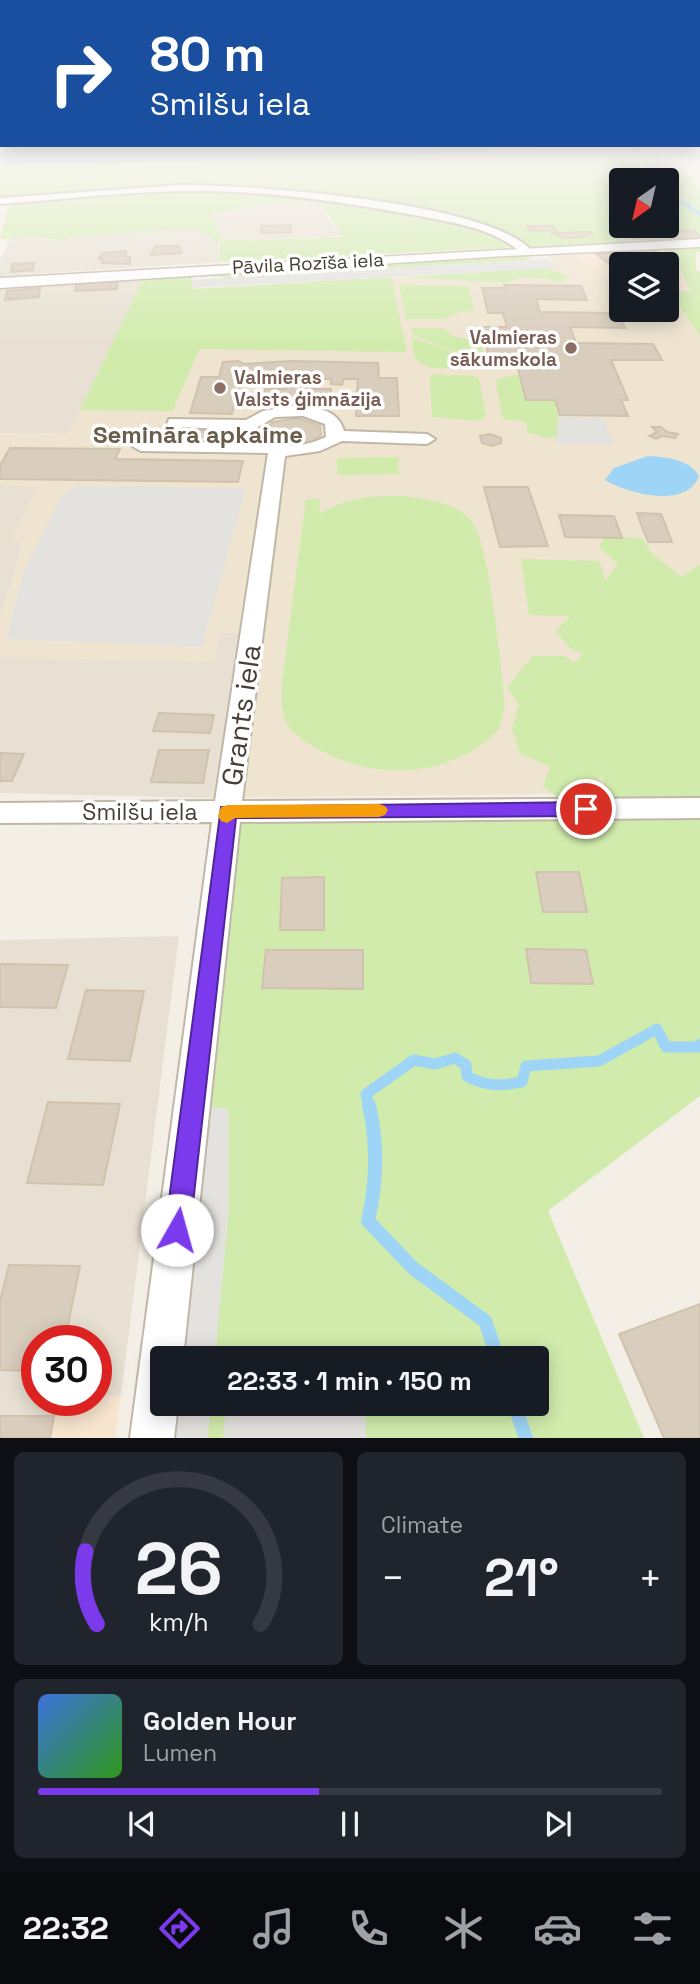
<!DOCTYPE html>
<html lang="en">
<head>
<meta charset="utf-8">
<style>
	:root { --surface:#171b24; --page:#20242c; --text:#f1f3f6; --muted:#9ea1a6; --line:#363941; --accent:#7c3aed }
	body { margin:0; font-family:"Space Grotesk",sans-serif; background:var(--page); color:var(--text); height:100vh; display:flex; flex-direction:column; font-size:26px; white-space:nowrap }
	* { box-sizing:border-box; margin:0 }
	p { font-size:23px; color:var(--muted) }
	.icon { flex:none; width:38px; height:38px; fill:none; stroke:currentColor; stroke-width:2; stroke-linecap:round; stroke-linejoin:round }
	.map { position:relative; height:1438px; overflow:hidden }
	.panel { display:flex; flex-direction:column; gap:14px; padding:14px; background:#0d0f14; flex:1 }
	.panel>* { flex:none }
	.hud { position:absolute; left:0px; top:0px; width:700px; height:147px; box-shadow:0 4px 18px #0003; background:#1a4fa0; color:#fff; overflow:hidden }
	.needle { width:46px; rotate:214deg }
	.buttons { position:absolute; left:609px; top:168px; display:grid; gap:14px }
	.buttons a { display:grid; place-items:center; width:70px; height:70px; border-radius:7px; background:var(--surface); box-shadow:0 4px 18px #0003; font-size:35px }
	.speed { position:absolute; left:21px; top:1325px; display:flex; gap:14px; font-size:35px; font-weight:700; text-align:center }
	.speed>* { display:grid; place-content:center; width:91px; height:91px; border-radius:50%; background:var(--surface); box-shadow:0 4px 18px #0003; line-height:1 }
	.speed .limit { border:10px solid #d22; background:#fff; color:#111 }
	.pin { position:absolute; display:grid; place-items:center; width:60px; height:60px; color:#fff; margin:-30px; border:4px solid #fff; border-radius:50%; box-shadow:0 2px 7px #0007 }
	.me { position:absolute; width:77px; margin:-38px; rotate:7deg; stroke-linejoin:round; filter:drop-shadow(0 0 5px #0008) }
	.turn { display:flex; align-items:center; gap:24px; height:147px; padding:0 35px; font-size:32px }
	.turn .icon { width:91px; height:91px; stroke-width:2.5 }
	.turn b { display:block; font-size:49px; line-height:60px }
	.big { font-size:52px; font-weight:700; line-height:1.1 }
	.panel .tile { flex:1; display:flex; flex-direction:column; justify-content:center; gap:10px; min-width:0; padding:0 24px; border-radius:10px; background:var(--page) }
	.panel .dial { align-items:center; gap:0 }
	.dial svg { height:182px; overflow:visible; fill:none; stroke:var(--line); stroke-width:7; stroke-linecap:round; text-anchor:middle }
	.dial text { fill:var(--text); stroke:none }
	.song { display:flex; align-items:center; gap:21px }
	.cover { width:84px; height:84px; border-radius:10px; background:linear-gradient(135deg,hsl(220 70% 55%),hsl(110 70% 35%)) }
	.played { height:7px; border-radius:4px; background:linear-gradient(90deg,var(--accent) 45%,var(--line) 45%) }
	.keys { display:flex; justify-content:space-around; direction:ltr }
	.heat { display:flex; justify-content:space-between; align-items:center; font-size:38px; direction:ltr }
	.panel .tiles { flex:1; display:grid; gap:14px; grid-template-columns:1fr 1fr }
	.tile:last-child { grid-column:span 2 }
	.trip { position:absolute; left:150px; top:1346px; width:399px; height:70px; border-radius:7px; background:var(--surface); box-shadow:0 4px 18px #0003; font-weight:700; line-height:70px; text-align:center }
	.tabs { display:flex; height:112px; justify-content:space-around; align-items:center; background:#090b0e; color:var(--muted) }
	.tabs .icon { width:49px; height:49px }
	.tabs .current { color:var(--accent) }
	.tabs b { font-size:32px; color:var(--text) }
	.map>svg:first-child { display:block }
	.residential { fill:#e8e1d3 }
	.commercial { fill:#f7e5cf }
	.education { fill:#eee4cf }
	.green { fill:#d1ebac; fill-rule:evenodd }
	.parking { fill:#e4e2de }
	.water { fill:#9ed4f5 }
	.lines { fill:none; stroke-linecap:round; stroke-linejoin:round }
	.stream-far2 { stroke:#9ed4f5; stroke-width:3.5 }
	.stream-far1 { stroke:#9ed4f5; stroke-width:11 }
	.stream { stroke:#9ed4f5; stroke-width:14 }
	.building { fill:#d9cdbd; stroke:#d1c2ad; stroke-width:2 }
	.minor-casing { stroke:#c0b7a8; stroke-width:4 }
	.tertiary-casing { stroke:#c0b7a8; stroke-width:3 }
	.minor { fill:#fff; fill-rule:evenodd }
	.tertiary { fill:#fff; fill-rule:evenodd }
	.route { fill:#7c3aed; stroke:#51269a; stroke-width:2 }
	.slow { fill:#f59e0b }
	.education-dot { fill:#8d6e63; stroke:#fff; stroke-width:2.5 }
	.labels { text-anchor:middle; stroke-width:7; stroke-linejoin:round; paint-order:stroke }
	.far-street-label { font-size:19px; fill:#473f35; stroke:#fff }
	.far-education-label { font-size:19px; font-weight:bold; fill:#785e54; stroke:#fff; text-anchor:end }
	.street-label { font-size:23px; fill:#473f35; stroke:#fff }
	.far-district-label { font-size:24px; font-weight:bold; fill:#6a5d4b; stroke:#fff }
	.near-street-label { font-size:28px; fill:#473f35; stroke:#fff }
</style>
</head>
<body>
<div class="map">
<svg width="700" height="1438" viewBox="0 0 700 1438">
	<rect width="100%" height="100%" fill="#f4efe6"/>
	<path class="residential" d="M316 201 342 236 223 241 210 214 275 203Z
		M195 228 218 242 219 262 0 276V260L12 237 65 241 67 238Z
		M145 279 68 434 0 433V288Z
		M0 485 39 486 13 536 23 544 0 618Z
		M220 633H243L212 798 0 793V657L213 662Z
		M179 936 121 1395 96 1398V1340H37V1400H75L57 1402 54 1416H0V940Z"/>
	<path class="commercial" d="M652 249 668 251 691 291H667V264H621V291H618L574 255Z
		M121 1395 115 1438H0V1416H54L57 1402 96 1400V1398Z"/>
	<path class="education" d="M574 255 621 291V310H667L669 291 700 336V564L627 615 569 666 608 793 212 798 243 633H220L214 662 0 657V618L23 545 12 536 38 487 0 485V433L68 434 145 279 189 291 556 268 548 256Z"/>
	<path class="green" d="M626 146 661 160 656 165 647 167 653 170 642 171 657 177 660 168 682 171 694 181 687 182 697 184 693 187 700 189V238L219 262 220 243 225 241 342 237 330 216 316 201 275 203 211 214 223 241 218 242 195 228 67 238 66 241 34 237 0 239 10 201H0V164L373 156ZM621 180H667V187L675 185V188L667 189V226H621Z
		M700 246V252H696V270L700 272V336L669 291H691L674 259 662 255 665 251 661 247Z
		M525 255 530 258 528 260 227 278 211 275Z
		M545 268 570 277 560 282C543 278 523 273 508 283L404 277Z
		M186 275 191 277 193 289 391 277 407 352 199 349 173 411 80 410 145 276Z
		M399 285 468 286 474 311 460 312 442 319H406Z
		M411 328H443L452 336 481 342 484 357C459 353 436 346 413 334Z
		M412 338 476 359C461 367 431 375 417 360 413 355 413 345 412 338Z
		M434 374 473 376 479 379 486 415 480 421 432 417 430 377Z
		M520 374 526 400H555L560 415 557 437 547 438 527 432 526 422 503 419 496 384 498 379Z
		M398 457 399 474 337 475V458Z
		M404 496C425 499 454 502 470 519 490 541 501 669 505 705 503 711 502 720 500 726 495 737 478 748 468 753 422 778 365 775 320 750 310 745 297 737 290 728 280 714 282 698 282 682L306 499H319L320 514C347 498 373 495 404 496Z
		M607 535 643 539 651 553 682 577 700 564V1096L548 1211 644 1438H152L228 811 613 808 602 776 586 784 600 799 563 802 543 786 550 767 520 753 512 729 519 704 507 688 532 656H564L574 662 583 654 570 648 555 631 570 616 529 615 521 559 599 561 605 581 618 564 599 547ZM163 1358H537V1404H163Z"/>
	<path class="parking" d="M548 259 557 268 192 288V280Z
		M558 417 603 418 615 444H557Z
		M77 486 246 488 202 647 6 639 24 571 61 497Z
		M211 1107 229 1109V1207L215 1358H183Z
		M178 1404H211L208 1438H174Z
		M226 1404H366V1438H223Z"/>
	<path class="water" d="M0 145H630L373 156 33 164H0Z
		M648 456C666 457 689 459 699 476 686 510 627 493 605 480L614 468Z"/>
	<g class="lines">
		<path class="stream-far2" d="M625 145 661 160 656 165 646 167 653 170 642 171 675 184 667 187
			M667 192C675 203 690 204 700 215"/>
		<path class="stream-far1" d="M369 1106 366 1094 414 1060 435 1064 455 1058 466 1065 467 1076C486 1087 501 1086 522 1082L526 1066 599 1061 657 1029 666 1047H699L700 1044"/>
		<path class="stream" d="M369 1105C378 1144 377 1182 368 1221L413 1268 485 1321 498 1358
			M514 1404 526 1438"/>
	</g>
	<path class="building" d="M291 225V232L261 233V226Z
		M527 226H553L556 230 530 231Z
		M641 229 695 231 700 238 633 239 626 230Z
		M590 232 593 234 583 237 562 238 551 233Z
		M156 246H179L181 253 151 255Z
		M652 249 659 254 618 257 626 263 611 265 596 254Z
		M126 251V257H130V264L102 263V260L98 259 103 253Z
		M34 263 33 270 11 272 12 264Z
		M117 281V289L75 291 77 283Z
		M504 285 581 286 587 300 536 299 540 312 617 313 625 328 570 327 576 343 653 344 662 360H611L628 400H621L628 416 560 415 555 400H526L515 357H489L483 327H507L503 313H488L482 288H505Z
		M40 288 39 297 5 300 7 291Z
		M239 361 244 364 291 361 378 363 379 378H397L399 416H356L357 400H350L357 391 358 379H344L342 385 331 384V379H310L309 389H331L330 403 262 402 265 389H286L288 379H267L265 384H254V378H240L238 388H242L241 394H245V399H239L238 405H234L232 414 190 413 201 377H219L223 362Z
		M298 418 320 426 321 435 310 443 291 445 273 442 264 435V430L273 422Z
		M652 427H661L667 432 678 434 675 438 662 436 656 439 649 436 657 432Z
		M175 430H227L224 444H171Z
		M490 434 501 438V443L492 446 482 443 480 436Z
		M10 448 120 449 115 459 243 461 238 482 0 479V465Z
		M484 487H528L548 546 500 547Z
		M637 513 661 514 672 542H648Z
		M559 515 614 516 622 538 565 537Z
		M159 713 214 715 210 733 153 731Z
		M159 750H209L203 783 151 782Z
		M0 753 24 754 12 781H0Z
		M536 872H579L587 912H543Z
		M324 877V930H280L282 878Z
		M526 949 586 950 593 984 531 983Z
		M266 950H363V989L262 988Z
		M0 964 68 965 56 1008 0 1007Z
		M86 990 144 991 130 1061 68 1059Z
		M48 1102 120 1104 103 1185 27 1183Z
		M9 1265 80 1266 65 1340H37V1371L0 1370V1301Z
		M700 1304V1438H664L619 1334Z
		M0 1416H54L50 1438H0Z"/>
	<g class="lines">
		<defs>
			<path id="minor" d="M181 185C251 185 488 201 532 251L522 253C490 226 448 222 408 214 342 202 275 192 207 191 138 190 69 199 0 204V198Z
				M291 406C312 406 338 408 344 431L427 434 435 439 427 444 342 441 320 451 285 456 242 801 700 798V818L240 822 183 1358H163V1404H178L174 1438H130L212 822 0 823V803L215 801 268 453 141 451 132 446 141 441 161 442 169 419 246 420 263 411ZM303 416 325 424 326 437C304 447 284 449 261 440L256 431 258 427 275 417ZM182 427 240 430 246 443 178 442Z"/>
			<path id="tertiary" d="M700 239V247L506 256 0 288V278Z"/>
		</defs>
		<use href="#minor" class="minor-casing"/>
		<use href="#tertiary" class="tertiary-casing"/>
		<use href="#minor" class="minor"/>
		<use href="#tertiary" class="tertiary"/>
	</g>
	<linearGradient id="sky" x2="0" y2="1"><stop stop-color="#8ac1ed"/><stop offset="0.42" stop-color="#faf8f4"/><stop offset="1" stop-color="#faf8f4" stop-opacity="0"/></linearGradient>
	<rect width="700" height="347" fill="url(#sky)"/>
	<path class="route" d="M586 802 592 804 595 809 592 814 586 816 236 818 190 1230 186 1239 177 1243 168 1239 165 1230 221 807Z"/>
	<path class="slow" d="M379 804 385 806 388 810 385 815 379 817 235 818 227 823 221 821 218 816 221 807 228 805Z"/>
	<g class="education-dot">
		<circle cx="571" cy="348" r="7"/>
		<circle cx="220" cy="388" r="7"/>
	</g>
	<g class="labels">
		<g class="far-street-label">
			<text transform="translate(308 263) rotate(-3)" y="7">Pāvila Rozīša iela</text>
		</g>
		<g class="far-education-label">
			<text x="557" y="344">Valmieras<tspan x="557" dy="22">sākumskola</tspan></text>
			<text x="234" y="384" text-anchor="start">Valmieras<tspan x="234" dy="22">Valsts ģimnāzija</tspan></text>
		</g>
		<g class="street-label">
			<text x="140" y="820">Smilšu iela</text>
		</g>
		<g class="far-district-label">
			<text x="198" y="443">Semināra apkaime</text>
		</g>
		<g class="near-street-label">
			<text transform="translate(241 715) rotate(-82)" y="10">Grants iela</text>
		</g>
	</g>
</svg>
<div class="buttons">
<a><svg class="needle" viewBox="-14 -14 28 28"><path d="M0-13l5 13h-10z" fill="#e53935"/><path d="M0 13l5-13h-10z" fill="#9ea1a6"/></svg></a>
<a><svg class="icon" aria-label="layers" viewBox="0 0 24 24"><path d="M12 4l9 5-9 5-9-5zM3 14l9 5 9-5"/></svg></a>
</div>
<div class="speed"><div class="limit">30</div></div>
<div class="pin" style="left:586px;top:809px;background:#d93025"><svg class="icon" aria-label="arrive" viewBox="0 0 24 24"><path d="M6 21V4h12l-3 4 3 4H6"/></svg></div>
<svg class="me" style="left:177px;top:1230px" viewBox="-20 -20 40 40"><circle r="19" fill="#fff"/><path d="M0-13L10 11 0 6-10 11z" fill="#7c3aed"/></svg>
<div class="trip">22:33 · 1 min · 150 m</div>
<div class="hud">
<div class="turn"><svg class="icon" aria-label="right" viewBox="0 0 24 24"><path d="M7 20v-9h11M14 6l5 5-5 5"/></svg><div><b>80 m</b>Smilšu iela</div></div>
</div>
</div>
<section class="panel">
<div class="tiles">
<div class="tile dial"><svg viewBox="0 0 100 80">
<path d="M14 69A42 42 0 1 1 86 69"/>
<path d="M14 69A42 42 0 0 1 9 37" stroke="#7c3aed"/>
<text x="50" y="56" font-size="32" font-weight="700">26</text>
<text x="50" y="72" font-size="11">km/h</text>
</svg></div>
<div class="tile"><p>Climate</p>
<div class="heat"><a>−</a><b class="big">21°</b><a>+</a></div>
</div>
<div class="tile">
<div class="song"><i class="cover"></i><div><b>Golden Hour</b><p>Lumen</p></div></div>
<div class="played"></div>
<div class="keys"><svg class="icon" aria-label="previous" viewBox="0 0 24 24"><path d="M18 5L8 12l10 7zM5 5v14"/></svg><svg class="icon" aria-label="pause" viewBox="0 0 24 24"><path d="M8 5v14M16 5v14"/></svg><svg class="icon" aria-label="next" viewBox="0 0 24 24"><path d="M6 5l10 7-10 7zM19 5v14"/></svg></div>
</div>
</div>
</section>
<nav class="tabs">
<b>22:32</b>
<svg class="icon current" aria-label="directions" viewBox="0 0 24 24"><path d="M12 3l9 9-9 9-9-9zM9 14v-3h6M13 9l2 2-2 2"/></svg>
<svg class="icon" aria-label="music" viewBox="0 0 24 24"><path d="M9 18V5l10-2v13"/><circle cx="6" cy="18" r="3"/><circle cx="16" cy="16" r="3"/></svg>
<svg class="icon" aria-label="phone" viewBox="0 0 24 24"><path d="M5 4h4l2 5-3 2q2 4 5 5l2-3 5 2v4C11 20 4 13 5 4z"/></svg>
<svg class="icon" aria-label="climate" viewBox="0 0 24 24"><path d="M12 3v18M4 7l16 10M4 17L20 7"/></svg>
<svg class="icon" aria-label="car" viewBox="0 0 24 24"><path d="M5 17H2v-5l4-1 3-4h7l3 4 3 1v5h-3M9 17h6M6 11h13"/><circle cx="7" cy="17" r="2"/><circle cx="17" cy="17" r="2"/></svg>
<svg class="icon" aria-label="filters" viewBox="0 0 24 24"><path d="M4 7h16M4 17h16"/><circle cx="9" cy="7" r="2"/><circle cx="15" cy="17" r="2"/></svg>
</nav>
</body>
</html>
